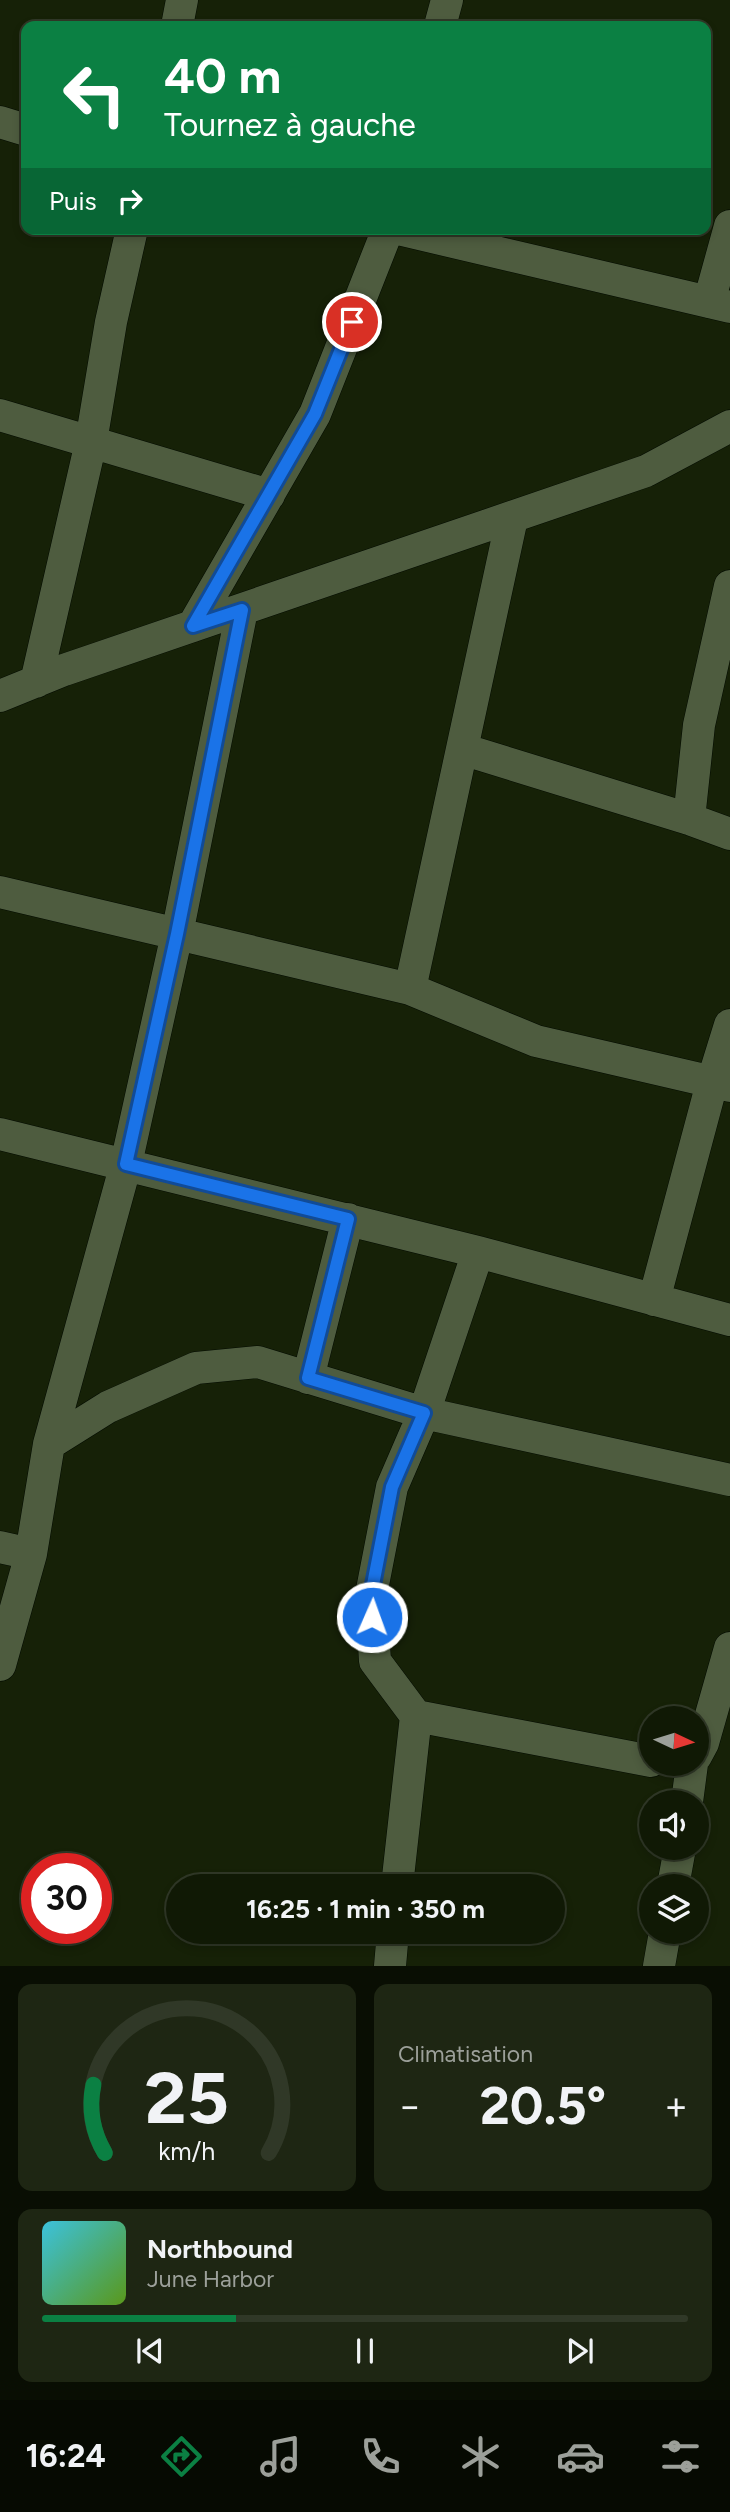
<!DOCTYPE html>
<html lang="fr">
<head>
<meta charset="utf-8">
<style>
	:root { --surface:#101905; --page:#1e2613; --text:#f1f3f6; --muted:#9ca09a; --line:#303827; --accent:#0b8043 }
	body { margin:0; font-family:Figtree,sans-serif; background:var(--page); color:var(--text); height:100vh; display:flex; flex-direction:column; font-size:26px; white-space:nowrap }
	* { box-sizing:border-box; margin:0 }
	p { font-size:23px; color:var(--muted) }
	.icon { flex:none; width:38px; height:38px; fill:none; stroke:currentColor; stroke-width:2; stroke-linecap:round; stroke-linejoin:round }
	.map { position:relative; height:1966px; overflow:hidden }
	.panel { display:flex; flex-direction:column; gap:18px; padding:18px; background:#090e03; flex:1 }
	.panel>* { flex:none }
	.banner { position:absolute; left:21px; top:21px; width:690px; height:214px; border-radius:14px; box-shadow:0 4px 10px #0003,0 0 0 2px var(--line); background:#0b8043; color:#fff; overflow:hidden }
	.needle { width:46px; rotate:94deg }
	.fabs { position:absolute; left:639px; top:1706px; display:grid; gap:14px }
	.fabs a { display:grid; place-items:center; width:70px; height:70px; border-radius:50%; background:var(--surface); box-shadow:0 4px 10px #0003,0 0 0 2px var(--line); font-size:35px }
	.speed { position:absolute; left:21px; top:1853px; display:flex; gap:14px; font-size:35px; font-weight:700; text-align:center }
	.speed>* { display:grid; place-content:center; width:91px; height:91px; border-radius:50%; background:var(--surface); box-shadow:0 4px 10px #0003,0 0 0 2px var(--line); line-height:1 }
	.speed .limit { border:10px solid #d22; background:#fff; color:#111 }
	.pin { position:absolute; display:grid; place-items:center; width:60px; height:60px; color:#fff; margin:-30px; border:4px solid #fff; border-radius:50%; box-shadow:0 2px 7px #0007 }
	.me { position:absolute; width:77px; margin:-38px; rotate:2deg; stroke-linejoin:round; filter:drop-shadow(0 0 5px #0008) }
	.turn { display:flex; align-items:center; gap:24px; height:147px; padding:0 28px; font-size:32px }
	.turn .icon { width:91px; height:91px; stroke-width:2.5 }
	.turn b { display:block; font-size:49px; line-height:60px }
	.then { display:flex; align-items:center; height:66px; padding:0 28px; background:#0003; gap:14px; font-size:26px }
	.big { font-size:52px; font-weight:700; line-height:1.1 }
	.panel .tile { flex:1; display:flex; flex-direction:column; justify-content:center; gap:10px; min-width:0; padding:0 24px; border-radius:14px; background:var(--page) }
	.panel .dial { align-items:center; gap:0 }
	.dial svg { height:182px; overflow:visible; fill:none; stroke:var(--line); stroke-width:7; stroke-linecap:round; text-anchor:middle }
	.dial text { fill:var(--text); stroke:none }
	.song { display:flex; align-items:center; gap:21px }
	.cover { width:84px; height:84px; border-radius:10px; background:linear-gradient(135deg,hsl(190 70% 55%),hsl(90 70% 35%)) }
	.played { height:7px; border-radius:4px; background:linear-gradient(90deg,var(--accent) 30%,var(--line) 30%) }
	.keys { display:flex; justify-content:space-around; direction:ltr }
	.heat { display:flex; justify-content:space-between; align-items:center; font-size:38px; direction:ltr }
	.panel .tiles { flex:1; display:grid; gap:18px; grid-template-columns:1fr 1fr }
	.tile:last-child { grid-column:span 2 }
	.trip { position:absolute; left:166px; top:1874px; width:399px; height:70px; border-radius:35px; background:var(--surface); box-shadow:0 4px 10px #0003,0 0 0 2px var(--line); font-weight:700; line-height:70px; text-align:center }
	.dock { display:flex; height:112px; justify-content:space-around; align-items:center; background:#060a02; color:var(--muted) }
	.dock .icon { width:49px; height:49px }
	.dock .selected { color:var(--accent) }
	.dock b { font-size:32px; color:var(--text) }
	.map>svg:first-child { display:block }
	.lines { fill:none; stroke-linecap:round; stroke-linejoin:round }
	.street-casing { stroke:#030b00; stroke-width:33 }
	.street { stroke:#4e5c3f; stroke-width:32 }
	.route-casing { stroke:#114b97; stroke-width:18 }
	.route { stroke:#1a73e8; stroke-width:12 }
</style>
</head>
<body>
<div class="map">
<svg width="730" height="1966" viewBox="0 0 730 1966">
	<rect width="100%" height="100%" fill="#162107"/>
	<g class="lines">
		<defs>
			<path id="street" d="M177 26 182 0
				M440 26 447 0
				M0 122 26 130
				M398 229 730 307
				M709 302 730 226
				M0 415 269 495
				M193 626 315 414 388 229
				M36 682 91 442 111 322 132 229
				M0 696 64 670 646 471 730 426
				M462 749 689 819 730 834
				M689 819 699 725 730 586
				M0 892 410 989 536 1041 730 1086
				M410 989 512 518
				M0 1134 478 1252 730 1320
				M654 1300 712 1083 730 1025
				M308 1378 348 1219
				M49 1444 108 1407 196 1368 258 1362 424 1413 730 1480
				M0 1547 31 1554
				M0 1665 31 1554 49 1444 126 1164 177 934 242 610
				M416 1716 651 1761
				M696 1756 703 1743 730 1648
				M687 1802 692 1764
				M397 1886 416 1716 375 1661 371 1595 392 1487 424 1413 478 1252
				M673 1886 680 1848
				M390 1966 393 1932
				M659 1966 665 1932"/>
		</defs>
		<use href="#street" class="street-casing"/>
		<use href="#street" class="street"/>
	</g>
	<g class="lines">
		<defs>
			<path id="route" d="M352 322 315 414 193 626 242 610 177 934 126 1164 348 1219 308 1378 424 1413 392 1487 371 1595 372 1617"/>
		</defs>
		<use href="#route" class="route-casing"/>
		<use href="#route" class="route"/>
	</g>
</svg>
<div class="fabs">
<a><svg class="needle" viewBox="-14 -14 28 28"><path d="M0-13l5 13h-10z" fill="#e53935"/><path d="M0 13l5-13h-10z" fill="#9ca09a"/></svg></a>
<a><svg class="icon" aria-label="sound" viewBox="0 0 24 24"><path d="M4 9h4l5-4v14l-5-4H4zM17 9q2 3 0 6"/></svg></a>
<a><svg class="icon" aria-label="layers" viewBox="0 0 24 24"><path d="M12 4l9 5-9 5-9-5zM3 14l9 5 9-5"/></svg></a>
</div>
<div class="speed"><div class="limit">30</div></div>
<div class="pin" style="left:352px;top:322px;background:#d93025"><svg class="icon" aria-label="arrive" viewBox="0 0 24 24"><path d="M6 21V4h12l-3 4 3 4H6"/></svg></div>
<svg class="me" style="left:372px;top:1617px" viewBox="-20 -20 40 40"><circle r="17" fill="#1a73e8" stroke="#fff" stroke-width="3"/><path d="M0-11L8 9 0 5-8 9z" fill="#fff"/></svg>
<div class="trip">16:25 · 1 min · 350 m</div>
<div class="banner">
<div class="turn"><svg class="icon" aria-label="left" viewBox="0 0 24 24"><path d="M17 20v-9H6M10 6l-5 5 5 5"/></svg><div><b>40 m</b>Tournez à gauche</div></div>
<div class="then">Puis<svg class="icon" aria-label="right" viewBox="0 0 24 24"><path d="M7 20v-9h11M14 6l5 5-5 5"/></svg></div>
</div>
</div>
<section class="panel">
<div class="tiles">
<div class="tile dial"><svg viewBox="0 0 100 80">
<path d="M14 69A42 42 0 1 1 86 69"/>
<path d="M14 69A42 42 0 0 1 9 39" stroke="#0b8043"/>
<text x="50" y="56" font-size="32" font-weight="700">25</text>
<text x="50" y="72" font-size="11">km/h</text>
</svg></div>
<div class="tile"><p>Climatisation</p>
<div class="heat"><a>−</a><b class="big">20.5°</b><a>+</a></div>
</div>
<div class="tile">
<div class="song"><i class="cover"></i><div><b>Northbound</b><p>June Harbor</p></div></div>
<div class="played"></div>
<div class="keys"><svg class="icon" aria-label="previous" viewBox="0 0 24 24"><path d="M18 5L8 12l10 7zM5 5v14"/></svg><svg class="icon" aria-label="pause" viewBox="0 0 24 24"><path d="M8 5v14M16 5v14"/></svg><svg class="icon" aria-label="next" viewBox="0 0 24 24"><path d="M6 5l10 7-10 7zM19 5v14"/></svg></div>
</div>
</div>
</section>
<nav class="dock">
<b>16:24</b>
<svg class="icon selected" aria-label="directions" viewBox="0 0 24 24"><path d="M12 3l9 9-9 9-9-9zM9 14v-3h6M13 9l2 2-2 2"/></svg>
<svg class="icon" aria-label="music" viewBox="0 0 24 24"><path d="M9 18V5l10-2v13"/><circle cx="6" cy="18" r="3"/><circle cx="16" cy="16" r="3"/></svg>
<svg class="icon" aria-label="phone" viewBox="0 0 24 24"><path d="M5 4h4l2 5-3 2q2 4 5 5l2-3 5 2v4C11 20 4 13 5 4z"/></svg>
<svg class="icon" aria-label="climate" viewBox="0 0 24 24"><path d="M12 3v18M4 7l16 10M4 17L20 7"/></svg>
<svg class="icon" aria-label="car" viewBox="0 0 24 24"><path d="M5 17H2v-5l4-1 3-4h7l3 4 3 1v5h-3M9 17h6M6 11h13"/><circle cx="7" cy="17" r="2"/><circle cx="17" cy="17" r="2"/></svg>
<svg class="icon" aria-label="filters" viewBox="0 0 24 24"><path d="M4 7h16M4 17h16"/><circle cx="9" cy="7" r="2"/><circle cx="15" cy="17" r="2"/></svg>
</nav>
</body>
</html>
